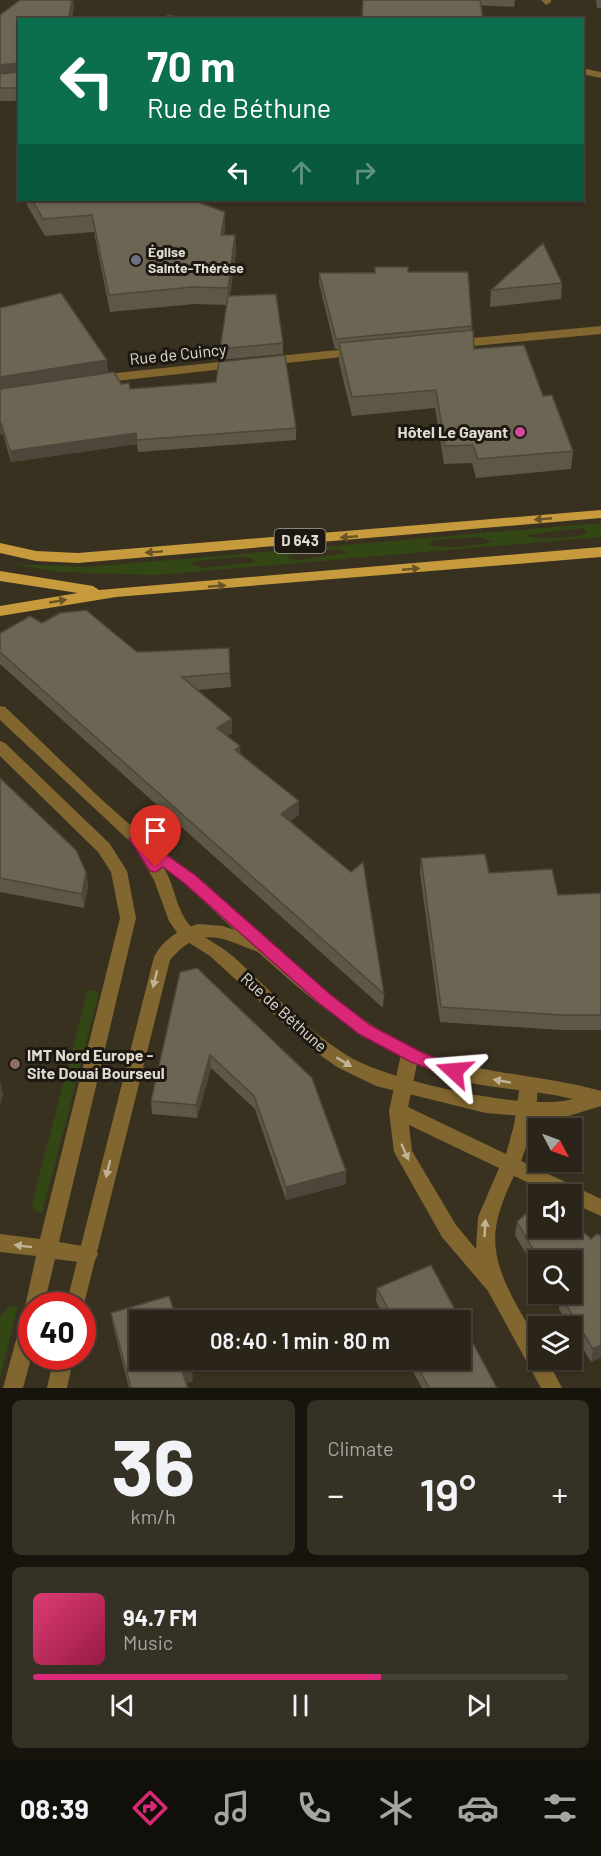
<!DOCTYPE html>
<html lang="en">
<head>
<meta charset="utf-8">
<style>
	:root { --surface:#2a2518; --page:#363125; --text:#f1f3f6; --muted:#a5a5a2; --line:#464237; --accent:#db2777 }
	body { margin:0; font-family:Barlow,sans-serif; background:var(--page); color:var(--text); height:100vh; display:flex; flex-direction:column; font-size:22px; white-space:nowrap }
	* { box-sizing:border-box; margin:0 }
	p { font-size:20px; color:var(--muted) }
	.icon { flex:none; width:33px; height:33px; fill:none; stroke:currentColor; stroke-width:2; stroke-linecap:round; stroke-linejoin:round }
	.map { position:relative; height:1388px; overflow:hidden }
	.sheet { display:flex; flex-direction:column; gap:12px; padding:12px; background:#17140d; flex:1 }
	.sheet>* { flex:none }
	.top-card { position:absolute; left:18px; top:18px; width:566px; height:183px; border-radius:0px; box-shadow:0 2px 4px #0004,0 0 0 2px var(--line); background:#0b6e4f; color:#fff; overflow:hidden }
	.needle { width:39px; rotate:131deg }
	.tools { position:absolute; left:528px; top:1118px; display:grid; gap:12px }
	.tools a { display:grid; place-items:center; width:54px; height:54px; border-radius:0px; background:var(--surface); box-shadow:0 2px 4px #0004,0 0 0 2px var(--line); font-size:30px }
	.speed { position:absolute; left:18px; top:1292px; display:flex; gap:12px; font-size:30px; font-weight:700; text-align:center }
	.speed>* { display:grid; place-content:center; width:78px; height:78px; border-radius:50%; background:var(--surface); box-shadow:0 2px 4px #0004,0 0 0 2px var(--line); line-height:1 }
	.speed .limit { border:9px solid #d22; background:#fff; color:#111 }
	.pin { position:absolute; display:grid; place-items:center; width:51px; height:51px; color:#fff; margin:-62px -26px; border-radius:50% 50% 50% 0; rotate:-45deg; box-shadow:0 0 6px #0007 }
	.pin .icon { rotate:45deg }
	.me { position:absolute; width:66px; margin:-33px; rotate:289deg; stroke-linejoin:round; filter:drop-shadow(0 0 4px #0008) }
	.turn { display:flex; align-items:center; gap:21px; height:126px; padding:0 30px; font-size:27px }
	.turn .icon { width:78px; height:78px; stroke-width:2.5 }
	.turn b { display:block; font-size:42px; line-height:51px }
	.lanes { display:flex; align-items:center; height:57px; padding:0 30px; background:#0003; justify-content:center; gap:30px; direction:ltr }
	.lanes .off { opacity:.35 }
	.big { font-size:45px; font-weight:600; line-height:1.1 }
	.sheet .tile { flex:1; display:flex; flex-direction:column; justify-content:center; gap:9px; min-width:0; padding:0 21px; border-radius:9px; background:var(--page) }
	.sheet .dial { align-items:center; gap:0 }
	.dial b { font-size:78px; line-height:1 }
	.song { display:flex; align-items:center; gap:18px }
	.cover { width:72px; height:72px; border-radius:9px; background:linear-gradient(135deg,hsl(340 70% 55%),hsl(340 70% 35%)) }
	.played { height:6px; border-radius:3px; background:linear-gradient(90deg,var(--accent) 65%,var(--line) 65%) }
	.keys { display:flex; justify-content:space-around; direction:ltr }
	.heat { display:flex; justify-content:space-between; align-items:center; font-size:33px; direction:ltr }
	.sheet .tiles { flex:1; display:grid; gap:12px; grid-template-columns:1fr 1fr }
	.tile:last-child { grid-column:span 2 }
	.trip { position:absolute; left:129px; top:1310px; width:342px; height:60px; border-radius:0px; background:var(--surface); box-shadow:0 2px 4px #0004,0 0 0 2px var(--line); font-weight:600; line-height:60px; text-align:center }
	.dock { display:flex; height:96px; justify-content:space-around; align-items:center; background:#110f0a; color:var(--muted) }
	.dock .icon { width:42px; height:42px }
	.dock .selected { color:var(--accent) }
	.dock b { font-size:27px; color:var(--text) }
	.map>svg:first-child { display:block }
	.green { fill:#334714; fill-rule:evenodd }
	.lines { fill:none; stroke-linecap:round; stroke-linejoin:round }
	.service { fill:#81662f; fill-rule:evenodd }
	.pedestrian { fill:#81662f; fill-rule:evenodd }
	.minor { fill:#81662f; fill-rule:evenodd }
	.tertiary { fill:#81662f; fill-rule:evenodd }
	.primary { fill:#c79b3d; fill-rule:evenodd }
	.wall { fill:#5e5747 }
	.shaded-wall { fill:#4c473a }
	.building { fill:#6d6553; stroke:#4c473a; stroke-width:1.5 }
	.oneway { fill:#695425 }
	.oneway2 { fill:#bfb398 }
	.route { fill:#db2777; stroke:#8e194d; stroke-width:1.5 }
	.worship-dot { fill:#6b7280; stroke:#1d1912; stroke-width:2 }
	.hotel-dot { fill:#d1479c; stroke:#1d1912; stroke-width:2 }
	.education-dot { fill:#8d6e63; stroke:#1d1912; stroke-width:2 }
	.labels { text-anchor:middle; stroke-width:6; stroke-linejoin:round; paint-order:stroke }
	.far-poi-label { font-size:14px; font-weight:bold; fill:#e0dcd1; stroke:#1d1912; text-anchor:start }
	.shield { fill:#1d1912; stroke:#a6a298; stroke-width:1.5 }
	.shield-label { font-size:15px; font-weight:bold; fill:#e0dcd1 }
	.street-label { font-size:16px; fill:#e0dcd1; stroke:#1d1912 }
	.poi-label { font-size:16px; font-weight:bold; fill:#e0dcd1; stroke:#1d1912; text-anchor:end }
</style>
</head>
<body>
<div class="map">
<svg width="601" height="1388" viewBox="0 0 601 1388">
	<rect width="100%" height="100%" fill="#383120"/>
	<path class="green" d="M601 523V537L157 575 57 572 14 564 89 567ZM583 528 587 533C579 538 532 541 527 535ZM479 537 492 541C485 546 435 550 429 544L434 540ZM337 549 349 553 299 560 287 558 295 552ZM241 557 252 558 255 562 205 568 192 565 194 561Z
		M88 990 99 992 42 1214 34 1210 32 1203Z
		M9 1306H18L0 1378V1317Z"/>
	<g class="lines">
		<path class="service" d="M0 741 5 743 110 844 127 871 136 918 59 1242 95 1248 98 1254 95 1260 88 1263 55 1259 44 1305H32V1355L23 1388H3L25 1307 36 1256 0 1252V1234L40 1239 120 918 111 872 98 852 0 756Z"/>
		<path class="pedestrian" d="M582 68 601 72V78L582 74Z"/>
		<path class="minor" d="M541 0H551V2L546 5Z
			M601 326V334L453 348 447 344 453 340Z
			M357 348 363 352 361 355 268 365 262 361 268 357Z
			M238 360 244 364 242 367 98 383 92 379 98 375Z
			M198 924 223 926 272 943 274 948 272 953 266 955C226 941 203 921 170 960L82 1312V1305H66L154 957C163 939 179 930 198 924Z
			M410 1047 416 1049 419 1054 408 1107 506 1154 514 1125 520 1085 523 1080 529 1077 535 1080C543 1096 528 1144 521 1161L601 1199V1216L572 1203V1194H553L514 1176C486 1233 490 1258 521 1313 530 1329 538 1341 538 1359H547L562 1388H541L488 1291 442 1237 394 1152 389 1111 401 1054 404 1049ZM409 1125 499 1168 478 1217 476 1249 456 1225 412 1151Z
			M54 1356H74L67 1388H47Z"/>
		<path class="tertiary" d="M0 706 5 707C50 749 94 795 141 834 166 855 193 872 216 893 276 946 335 1009 407 1045 468 1075 537 1073 601 1091V1106L559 1119 486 1113 376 1086 337 1067 313 1050 210 956 180 937 169 921 154 880 137 852 138 849 0 720ZM164 868 184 883C266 958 344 1043 452 1078 491 1090 533 1089 573 1099 528 1112 389 1081 348 1056 306 1030 271 991 235 958 220 944 195 935 185 919 175 903 174 884 164 868Z"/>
		<path class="primary" d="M601 510V518L78 563 36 561 0 553V543L36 551 78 553Z
			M601 547V557L116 597 0 616V606L78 593 0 581V571L93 586 99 590Z"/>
	</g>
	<path class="wall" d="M20 0H73L74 6 72 20H20V101H0V15Z
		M363 0H515L514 7Z
		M596 0H601V8H597Z
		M24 200H192L225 212V229L224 235H235L236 252 230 295 283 343V354L221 360 220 349 227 305 194 304 110 312 94 232 45 236Z
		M408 272 472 326 471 331 474 349 543 396 573 451 571 469 476 478 472 463 444 464 435 408 352 416 339 362V349H335L319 283V273Z
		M562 283 561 299 490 307 491 290Z
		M121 384 130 389 296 428V440L138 452 137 444 11 462 3 434 0 435V389Z
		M42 623 137 652 230 673 231 687 197 690 232 719V733L227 736 241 754 299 815 290 821 351 872 384 994 383 1008 0 664V633Z
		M0 778 86 872 88 886 84 908 0 892Z
		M421 858 489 873 558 895 601 893V1030H560L440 1022 420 873Z
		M180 972 346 1171V1184L286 1200 255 1109 211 1068 197 1118 152 1114 151 1101Z
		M517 1222 572 1227 601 1357 591 1362 572 1330V1326H569L559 1309 561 1296 565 1294 564 1293H572V1260H538V1270L532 1264 515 1235Z
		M431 1265 497 1388H422L406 1359H460V1320H386L376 1301 377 1288Z
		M111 1313 193 1381 186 1383 129 1388 113 1326Z"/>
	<path class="shaded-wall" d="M72 0H73L74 6 72 20H68Z
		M18 63 20 76 0 79V65Z
		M225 212V229L222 252 221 235Z
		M235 235 236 252 228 305V288Z
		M107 360 108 372 0 389V377Z
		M0 423H1L3 434 0 435Z
		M136 433 137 444 11 462 10 451Z
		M232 719V733L218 742 217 728Z
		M240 746 241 760 235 750Z
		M299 801V815L281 828V814Z
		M86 872 88 886 84 908 82 894Z
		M210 1055 211 1068 197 1118 196 1105Z
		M0 1081 3 1095 0 1105Z
		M346 1171V1184L286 1200V1187Z
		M601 1345V1357L591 1362 593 1349Z
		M192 1368 193 1381 183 1383 182 1371Z"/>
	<path class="building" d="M20 0H72L68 20H20V68L18 63 0 65V15Z
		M363 0H480L483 20H362Z
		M168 15 190 20H163Z
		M20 72V88H0V74Z
		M32 200H192L225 212 221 235H235L228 288 193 287 109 295 92 215 43 219Z
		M543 243 562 283 491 290Z
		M375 267H408V272H468L472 326 336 339 319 273H375Z
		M61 293 107 360 0 377V308Z
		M276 294 283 343 220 349 228 296Z
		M473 330 474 349 524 345 543 396 552 395 573 451 478 459 473 445 445 446 436 390 352 397 339 343Z
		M285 355 296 428 137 440 136 433 10 451 1 423H0V389L114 372 121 384 129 383 130 389 216 382 219 362Z
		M86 610 137 652 229 648 230 673 182 677 232 719 217 728 240 746 235 750 299 801 281 814 351 872 363 862 384 994 0 652V633L30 616 42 623 60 613Z
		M0 778 76 850 86 872 82 894 0 878Z
		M485 854 489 873 552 869 558 895 601 893V1015H562L441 1007 421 858Z
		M197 968 312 1078 346 1171 286 1187 254 1096 210 1055 196 1105 151 1101 180 972Z
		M538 1202V1227H572V1221L591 1239 597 1234 601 1236V1345L593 1349 561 1296 567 1293H572V1291L575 1289 572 1285V1260H544L534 1251 517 1222Z
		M431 1265 497 1388H429L414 1359H460V1320H394L377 1288Z
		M169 1296 177 1320H140V1359H189L192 1368 182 1371 188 1388H129H131L111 1313Z"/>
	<defs><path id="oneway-solid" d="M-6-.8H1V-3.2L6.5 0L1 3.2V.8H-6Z" transform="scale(1.5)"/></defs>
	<g class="oneway">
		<use href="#oneway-solid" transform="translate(543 519) rotate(175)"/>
		<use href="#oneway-solid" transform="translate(349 537) rotate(175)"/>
		<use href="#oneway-solid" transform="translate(154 552) rotate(176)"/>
		<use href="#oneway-solid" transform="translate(411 569) rotate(-5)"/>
		<use href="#oneway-solid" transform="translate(217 586) rotate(-5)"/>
		<use href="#oneway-solid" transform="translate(58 601) rotate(-10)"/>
	</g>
	<g class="oneway2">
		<use href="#oneway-solid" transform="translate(155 979) rotate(104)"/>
		<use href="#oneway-solid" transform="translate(344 1062) rotate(31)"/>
		<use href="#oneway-solid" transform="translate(502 1081) rotate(-170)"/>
		<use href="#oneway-solid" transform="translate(405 1152) rotate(66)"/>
		<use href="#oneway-solid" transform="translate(108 1169) rotate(104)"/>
		<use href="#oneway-solid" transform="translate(485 1228) rotate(-87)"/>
		<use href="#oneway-solid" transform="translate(23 1246) rotate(-173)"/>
	</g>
	<path class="route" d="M136 834 195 875 331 995 370 1025 423 1053 460 1066 462 1071 460 1076 454 1078 411 1062 359 1034 320 1004 184 883 163 867 156 872 150 871 129 839Z"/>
	<circle class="worship-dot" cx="136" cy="260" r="6"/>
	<circle class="hotel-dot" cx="520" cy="432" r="6"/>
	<circle class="education-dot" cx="15" cy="1064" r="6"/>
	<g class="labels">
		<g class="far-poi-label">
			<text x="148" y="257">Église<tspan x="148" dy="16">Sainte-Thérèse</tspan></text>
		</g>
		<rect class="shield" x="274.5" y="529" width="51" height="24" rx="4.5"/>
		<g class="shield-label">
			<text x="300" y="546">D 643</text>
		</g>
		<g class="street-label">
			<text transform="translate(178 354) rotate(-6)" y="6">Rue de Cuincy</text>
			<text transform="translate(284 1012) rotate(42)" y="6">Rue de Béthune</text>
		</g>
		<g class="poi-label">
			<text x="508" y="438">Hôtel Le Gayant</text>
			<text x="27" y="1061" text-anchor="start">IMT Nord Europe -<tspan x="27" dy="18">Site Douai Bourseul</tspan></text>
		</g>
	</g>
</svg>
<div class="tools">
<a><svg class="needle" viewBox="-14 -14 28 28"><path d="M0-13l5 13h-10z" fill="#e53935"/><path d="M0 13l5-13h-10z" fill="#a5a5a2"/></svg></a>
<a><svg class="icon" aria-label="sound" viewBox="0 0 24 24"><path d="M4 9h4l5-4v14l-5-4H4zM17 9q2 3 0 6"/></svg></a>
<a><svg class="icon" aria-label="search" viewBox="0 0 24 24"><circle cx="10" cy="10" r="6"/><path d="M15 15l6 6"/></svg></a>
<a><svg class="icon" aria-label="layers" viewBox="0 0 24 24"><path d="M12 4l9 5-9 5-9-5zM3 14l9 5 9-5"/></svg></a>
</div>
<div class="speed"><div class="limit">40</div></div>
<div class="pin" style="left:156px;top:867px;background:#d93025"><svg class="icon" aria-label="arrive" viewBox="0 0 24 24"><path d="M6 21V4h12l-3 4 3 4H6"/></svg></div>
<svg class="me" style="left:454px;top:1071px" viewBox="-20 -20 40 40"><path d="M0-17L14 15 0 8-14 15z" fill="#db2777" stroke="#fff" stroke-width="4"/></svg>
<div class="trip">08:40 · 1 min · 80 m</div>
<div class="top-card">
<div class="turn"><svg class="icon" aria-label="left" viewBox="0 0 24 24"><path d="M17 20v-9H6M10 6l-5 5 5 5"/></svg><div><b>70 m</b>Rue de Béthune</div></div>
<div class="lanes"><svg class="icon" aria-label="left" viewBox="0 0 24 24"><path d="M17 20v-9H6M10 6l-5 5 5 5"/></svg><svg class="icon off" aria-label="ahead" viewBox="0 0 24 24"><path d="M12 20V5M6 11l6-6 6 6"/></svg><svg class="icon off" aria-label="right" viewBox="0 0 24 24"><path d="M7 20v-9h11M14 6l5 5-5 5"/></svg></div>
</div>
</div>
<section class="sheet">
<div class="tiles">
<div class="tile dial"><b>36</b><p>km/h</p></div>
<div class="tile"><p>Climate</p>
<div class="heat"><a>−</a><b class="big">19°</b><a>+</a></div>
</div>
<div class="tile">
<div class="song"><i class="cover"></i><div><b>94.7 FM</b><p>Music</p></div></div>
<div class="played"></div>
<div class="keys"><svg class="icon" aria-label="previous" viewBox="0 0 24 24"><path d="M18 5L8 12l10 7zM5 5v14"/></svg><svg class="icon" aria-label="pause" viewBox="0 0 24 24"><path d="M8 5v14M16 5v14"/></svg><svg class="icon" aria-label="next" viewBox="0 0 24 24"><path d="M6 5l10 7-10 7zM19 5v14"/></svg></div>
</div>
</div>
</section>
<nav class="dock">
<b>08:39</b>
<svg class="icon selected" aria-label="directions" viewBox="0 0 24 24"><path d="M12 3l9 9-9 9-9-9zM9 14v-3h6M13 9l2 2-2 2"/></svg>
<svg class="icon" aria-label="music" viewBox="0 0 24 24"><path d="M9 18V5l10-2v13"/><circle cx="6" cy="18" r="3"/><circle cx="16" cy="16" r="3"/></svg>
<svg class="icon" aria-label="phone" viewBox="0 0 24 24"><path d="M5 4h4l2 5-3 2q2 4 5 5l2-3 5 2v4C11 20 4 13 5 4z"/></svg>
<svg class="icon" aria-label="climate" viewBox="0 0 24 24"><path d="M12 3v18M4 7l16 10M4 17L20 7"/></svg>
<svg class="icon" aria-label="car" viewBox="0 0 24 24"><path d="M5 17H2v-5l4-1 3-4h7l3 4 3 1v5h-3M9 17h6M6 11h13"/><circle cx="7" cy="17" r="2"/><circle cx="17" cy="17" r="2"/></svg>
<svg class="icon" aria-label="filters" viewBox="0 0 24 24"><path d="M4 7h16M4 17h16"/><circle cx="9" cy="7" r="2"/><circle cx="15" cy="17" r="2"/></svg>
</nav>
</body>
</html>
